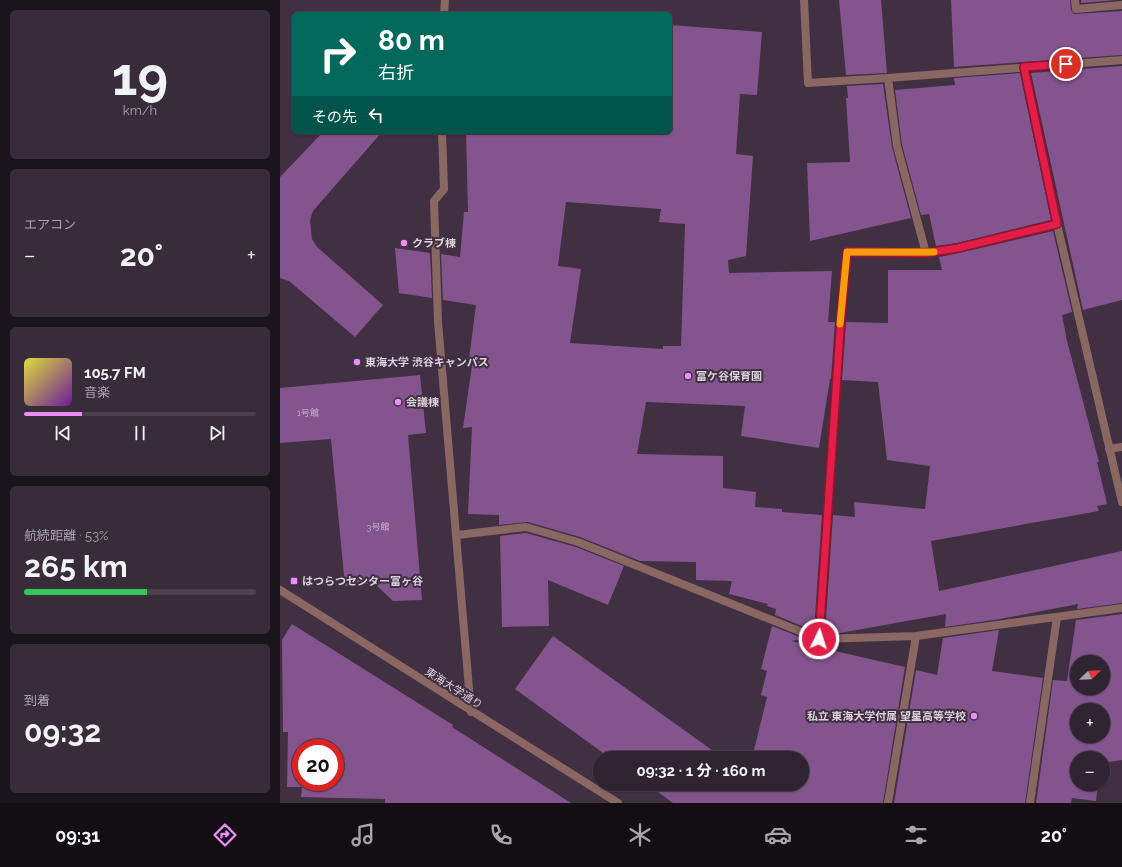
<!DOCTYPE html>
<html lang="ja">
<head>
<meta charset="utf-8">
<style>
	:root { --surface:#302432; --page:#382c3a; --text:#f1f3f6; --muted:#a8a4ac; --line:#4b414d; --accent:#eb8dfc }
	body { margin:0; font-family:Raleway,"Noto Sans JP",sans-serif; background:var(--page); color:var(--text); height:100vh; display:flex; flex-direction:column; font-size:15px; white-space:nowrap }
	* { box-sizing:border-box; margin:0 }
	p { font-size:13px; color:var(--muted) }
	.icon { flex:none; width:22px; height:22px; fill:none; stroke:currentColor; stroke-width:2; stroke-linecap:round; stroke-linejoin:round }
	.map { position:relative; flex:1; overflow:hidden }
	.details { display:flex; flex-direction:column; gap:10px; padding:10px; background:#1a141c; width:280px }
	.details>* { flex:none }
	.hud { position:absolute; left:12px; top:12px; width:380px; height:122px; border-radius:6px; box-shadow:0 1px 3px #0004,0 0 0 1px var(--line); background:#00695c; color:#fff; overflow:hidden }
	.needle { width:26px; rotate:67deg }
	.controls { position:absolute; left:790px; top:655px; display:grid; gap:8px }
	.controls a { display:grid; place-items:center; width:40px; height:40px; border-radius:50%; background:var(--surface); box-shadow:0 1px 3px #0004,0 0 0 1px var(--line); font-size:20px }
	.speed { position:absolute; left:12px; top:739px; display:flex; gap:8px; font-size:20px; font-weight:700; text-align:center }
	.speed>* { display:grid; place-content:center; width:52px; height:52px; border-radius:50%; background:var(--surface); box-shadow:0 1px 3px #0004,0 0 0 1px var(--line); line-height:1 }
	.speed .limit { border:6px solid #d22; background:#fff; color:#111 }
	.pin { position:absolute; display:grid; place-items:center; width:34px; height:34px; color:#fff; margin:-17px; border:2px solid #fff; border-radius:50%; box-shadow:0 1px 4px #0007 }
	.me { position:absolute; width:44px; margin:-22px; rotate:4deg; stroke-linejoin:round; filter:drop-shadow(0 0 3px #0008) }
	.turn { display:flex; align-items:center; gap:14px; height:84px; padding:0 20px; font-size:18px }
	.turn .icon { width:52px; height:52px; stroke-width:2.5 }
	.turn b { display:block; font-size:28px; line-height:34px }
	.then { display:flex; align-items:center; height:38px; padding:0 20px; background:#0003; gap:8px; font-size:15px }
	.big { font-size:30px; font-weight:700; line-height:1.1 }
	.details .widget { flex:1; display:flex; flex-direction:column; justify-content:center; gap:6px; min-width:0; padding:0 14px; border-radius:6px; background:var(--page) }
	.details .dial { align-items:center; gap:0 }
	.dial b { font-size:52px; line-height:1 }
	.song { display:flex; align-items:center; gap:12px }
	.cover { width:48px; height:48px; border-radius:6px; background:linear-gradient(135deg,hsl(60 70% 55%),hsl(280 70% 35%)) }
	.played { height:4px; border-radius:2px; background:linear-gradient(90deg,var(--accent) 25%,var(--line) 25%) }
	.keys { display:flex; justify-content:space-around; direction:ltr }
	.heat { display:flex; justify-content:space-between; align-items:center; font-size:22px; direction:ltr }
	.charge { height:6px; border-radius:3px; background:linear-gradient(90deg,#34c759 53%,var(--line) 0) }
	.trip { position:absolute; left:313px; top:751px; width:216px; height:40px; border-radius:20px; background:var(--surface); box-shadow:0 1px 3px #0004,0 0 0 1px var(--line); font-weight:700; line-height:40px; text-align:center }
	.tab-bar { display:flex; height:64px; justify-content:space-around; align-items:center; background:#130e14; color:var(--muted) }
	.tab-bar .icon { width:28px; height:28px }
	.tab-bar .on { color:var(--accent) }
	.tab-bar b { font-size:18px; color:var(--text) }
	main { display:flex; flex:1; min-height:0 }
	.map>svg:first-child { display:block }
	.building { fill:#84548e; fill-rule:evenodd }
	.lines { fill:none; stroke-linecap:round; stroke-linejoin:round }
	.service { stroke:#8b6763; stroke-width:8 }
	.minor { stroke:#8b6763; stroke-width:8 }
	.route-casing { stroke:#92132f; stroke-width:10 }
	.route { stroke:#e11d48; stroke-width:7 }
	.slow { stroke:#f59e0b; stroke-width:7 }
	.poi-dot { fill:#eb8dfc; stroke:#403042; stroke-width:1.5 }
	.labels { text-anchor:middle; stroke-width:4; stroke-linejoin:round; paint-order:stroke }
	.number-label { font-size:9px; fill:#c6b2c9 }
	.poi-label { font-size:11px; font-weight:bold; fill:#dcd2dd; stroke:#403042; text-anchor:start }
	.street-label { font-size:11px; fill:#dcd2dd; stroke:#403042 }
</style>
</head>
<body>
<main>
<section class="details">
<div class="widget dial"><b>19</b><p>km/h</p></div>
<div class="widget"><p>エアコン</p>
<div class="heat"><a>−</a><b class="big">20°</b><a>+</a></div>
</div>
<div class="widget">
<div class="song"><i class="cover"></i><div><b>105.7 FM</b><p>音楽</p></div></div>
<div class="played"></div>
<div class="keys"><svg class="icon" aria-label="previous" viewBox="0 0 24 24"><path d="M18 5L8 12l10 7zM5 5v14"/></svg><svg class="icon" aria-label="pause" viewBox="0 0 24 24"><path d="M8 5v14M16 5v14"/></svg><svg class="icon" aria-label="next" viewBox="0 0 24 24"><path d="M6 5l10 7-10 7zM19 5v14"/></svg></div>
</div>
<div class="widget"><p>航続距離 · 53%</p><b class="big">265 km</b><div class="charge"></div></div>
<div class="widget"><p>到着</p><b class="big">09:32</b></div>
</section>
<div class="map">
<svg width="842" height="803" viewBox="0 0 842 803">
	<rect width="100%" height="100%" fill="#403042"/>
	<path class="building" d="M559 0H601L607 73 566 75Z
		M671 0H790L791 10 794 14 842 11V55L674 67Z
		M801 0H836L801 3Z
		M390 25 482 32 477 95 460 94 456 154 473 156 466 256 448 260 449 273 552 271 548 322H555L551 379H550L539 448 461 436 465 406 366 402 357 454 443 456V488L476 492 475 507 502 509V512L542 515 534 631 495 615 496 609 487 606 488 604 449 594 452 581 416 580V562L360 561 300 537 248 522 219 525V515L188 514 192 427 183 428 193 359H189L196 305 163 300 161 254 180 257 184 212H188L186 132H390ZM286 202 381 209 379 222 405 224 401 346H383V349L290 343 301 269 278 266Z
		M842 66V300L803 310 751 73Z
		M740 73 771 220 677 243 656 246 649 214 641 215 622 145 615 90 675 85 674 78Z
		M603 84 612 147 631 218 530 241 527 163 570 162 566 98H568L567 86Z
		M43 132H102L33 211 30 220 32 239 37 247 103 305 75 337 9 281 0 278V177Z
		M773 231 792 312 782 315 787 341 819 462H817L827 504 817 506 819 511 651 541 659 591 842 551V603L797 609 798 604 720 619 665 627 666 614 560 633H545L553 515 575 517 574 502 645 509 650 466 607 460 598 382 562 380 566 322 608 323V270H662L659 257 679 253Z
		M115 248 150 253 152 298 119 293Z
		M140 375 146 433 128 435 142 600 113 601 94 583 65 586 51 439 0 443V388Z
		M246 533 296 547 344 566 328 605 268 580 269 626 222 627 220 536Z
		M842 614V760L823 763V758H797V784H818L816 801 792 798 791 803H756L773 680 787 681 796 620ZM797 662H823V688H797ZM797 710H823V736H797Z
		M12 624 173 725 172 727 291 803H105V799L21 797 22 787H7L8 732H3L2 640ZM21 748H55V782H21Z
		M492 626 525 639 511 641 625 667 603 803H393L367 784H522V758H472L487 697 481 695 487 671 481 669Z
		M719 630 712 671 763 678 745 803H614L636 670 657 675 663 638Z
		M273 636 443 758H330L235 689Z"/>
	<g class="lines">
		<path class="service" d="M795 0 796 9 842 5
			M744 67 777 224 842 502
			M164 189 154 201 158 322 191 712
			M646 253 617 146 608 78 842 60
			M829 449 842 447
			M177 535 246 527 298 542 539 639 636 636 842 608
			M539 639 561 317 567 251 646 253 678 248 777 224
			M608 803 636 636
			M750 803 777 617"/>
		<path class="minor" d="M524 0 528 83 608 78
			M164 14 165 0
			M162 132 164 189
			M0 590 338 803"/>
	</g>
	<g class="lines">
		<defs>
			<path id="route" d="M539 639 561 317 567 252 646 253 678 248 777 224 744 67 786 64"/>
		</defs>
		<use href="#route" class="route-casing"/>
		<use href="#route" class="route"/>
		<path class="slow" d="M560 324 567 252H654"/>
	</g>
	<g class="poi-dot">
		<circle cx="124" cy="243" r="4"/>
		<circle cx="77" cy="362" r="4"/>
		<circle cx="408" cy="376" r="4"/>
		<circle cx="118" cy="402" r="4"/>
		<rect x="10" y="577" width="8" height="8" rx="2"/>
		<circle cx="694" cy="716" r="4"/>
	</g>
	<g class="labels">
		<g class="number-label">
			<text x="28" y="416">1号館</text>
			<text x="98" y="530">3号館</text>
		</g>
		<g class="poi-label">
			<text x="132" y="247">クラブ棟</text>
			<text x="85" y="366">東海大学 渋谷キャンパス</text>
			<text x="416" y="380">富ケ谷保育園</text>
			<text x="126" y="406">会議棟</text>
			<text x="22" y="585">はつらつセンター富ヶ谷</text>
			<text x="686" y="720" text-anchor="end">私立 東海大学付属 望星高等学校</text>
		</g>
		<g class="street-label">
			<text transform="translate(174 688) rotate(33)" y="4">東海大学通り</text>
		</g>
	</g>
</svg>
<div class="controls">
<a><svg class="needle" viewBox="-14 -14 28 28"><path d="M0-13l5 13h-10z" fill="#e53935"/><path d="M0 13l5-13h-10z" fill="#a8a4ac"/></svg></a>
<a>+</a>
<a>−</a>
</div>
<div class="speed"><div class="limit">20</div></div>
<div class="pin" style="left:786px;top:64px;background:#d93025"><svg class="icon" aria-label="arrive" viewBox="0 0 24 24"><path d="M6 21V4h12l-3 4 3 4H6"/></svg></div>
<svg class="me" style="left:539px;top:639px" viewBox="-20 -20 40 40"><circle r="17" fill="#e11d48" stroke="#fff" stroke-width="3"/><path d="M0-11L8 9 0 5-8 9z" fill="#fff"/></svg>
<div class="trip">09:32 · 1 分 · 160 m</div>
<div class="hud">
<div class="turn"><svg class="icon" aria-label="right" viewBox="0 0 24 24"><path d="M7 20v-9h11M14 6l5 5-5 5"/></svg><div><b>80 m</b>右折</div></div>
<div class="then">その先<svg class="icon" aria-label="left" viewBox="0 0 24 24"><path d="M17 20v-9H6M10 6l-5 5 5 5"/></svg></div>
</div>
</div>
</main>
<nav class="tab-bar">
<b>09:31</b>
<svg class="icon on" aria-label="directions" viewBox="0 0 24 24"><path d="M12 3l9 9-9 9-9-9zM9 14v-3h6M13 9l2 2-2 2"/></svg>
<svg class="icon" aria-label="music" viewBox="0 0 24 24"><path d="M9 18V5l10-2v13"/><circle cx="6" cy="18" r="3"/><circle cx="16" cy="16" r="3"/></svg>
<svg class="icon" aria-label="phone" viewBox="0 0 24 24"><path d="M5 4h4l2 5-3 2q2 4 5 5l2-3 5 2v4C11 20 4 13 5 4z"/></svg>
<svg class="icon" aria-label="climate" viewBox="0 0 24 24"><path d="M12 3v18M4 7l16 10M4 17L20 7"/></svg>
<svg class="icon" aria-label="car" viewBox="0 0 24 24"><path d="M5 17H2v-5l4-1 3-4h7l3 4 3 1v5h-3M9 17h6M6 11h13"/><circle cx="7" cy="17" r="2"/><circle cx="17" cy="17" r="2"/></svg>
<svg class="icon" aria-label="filters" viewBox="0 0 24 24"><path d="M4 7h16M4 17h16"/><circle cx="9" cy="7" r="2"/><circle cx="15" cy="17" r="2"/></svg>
<b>20°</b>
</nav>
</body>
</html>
